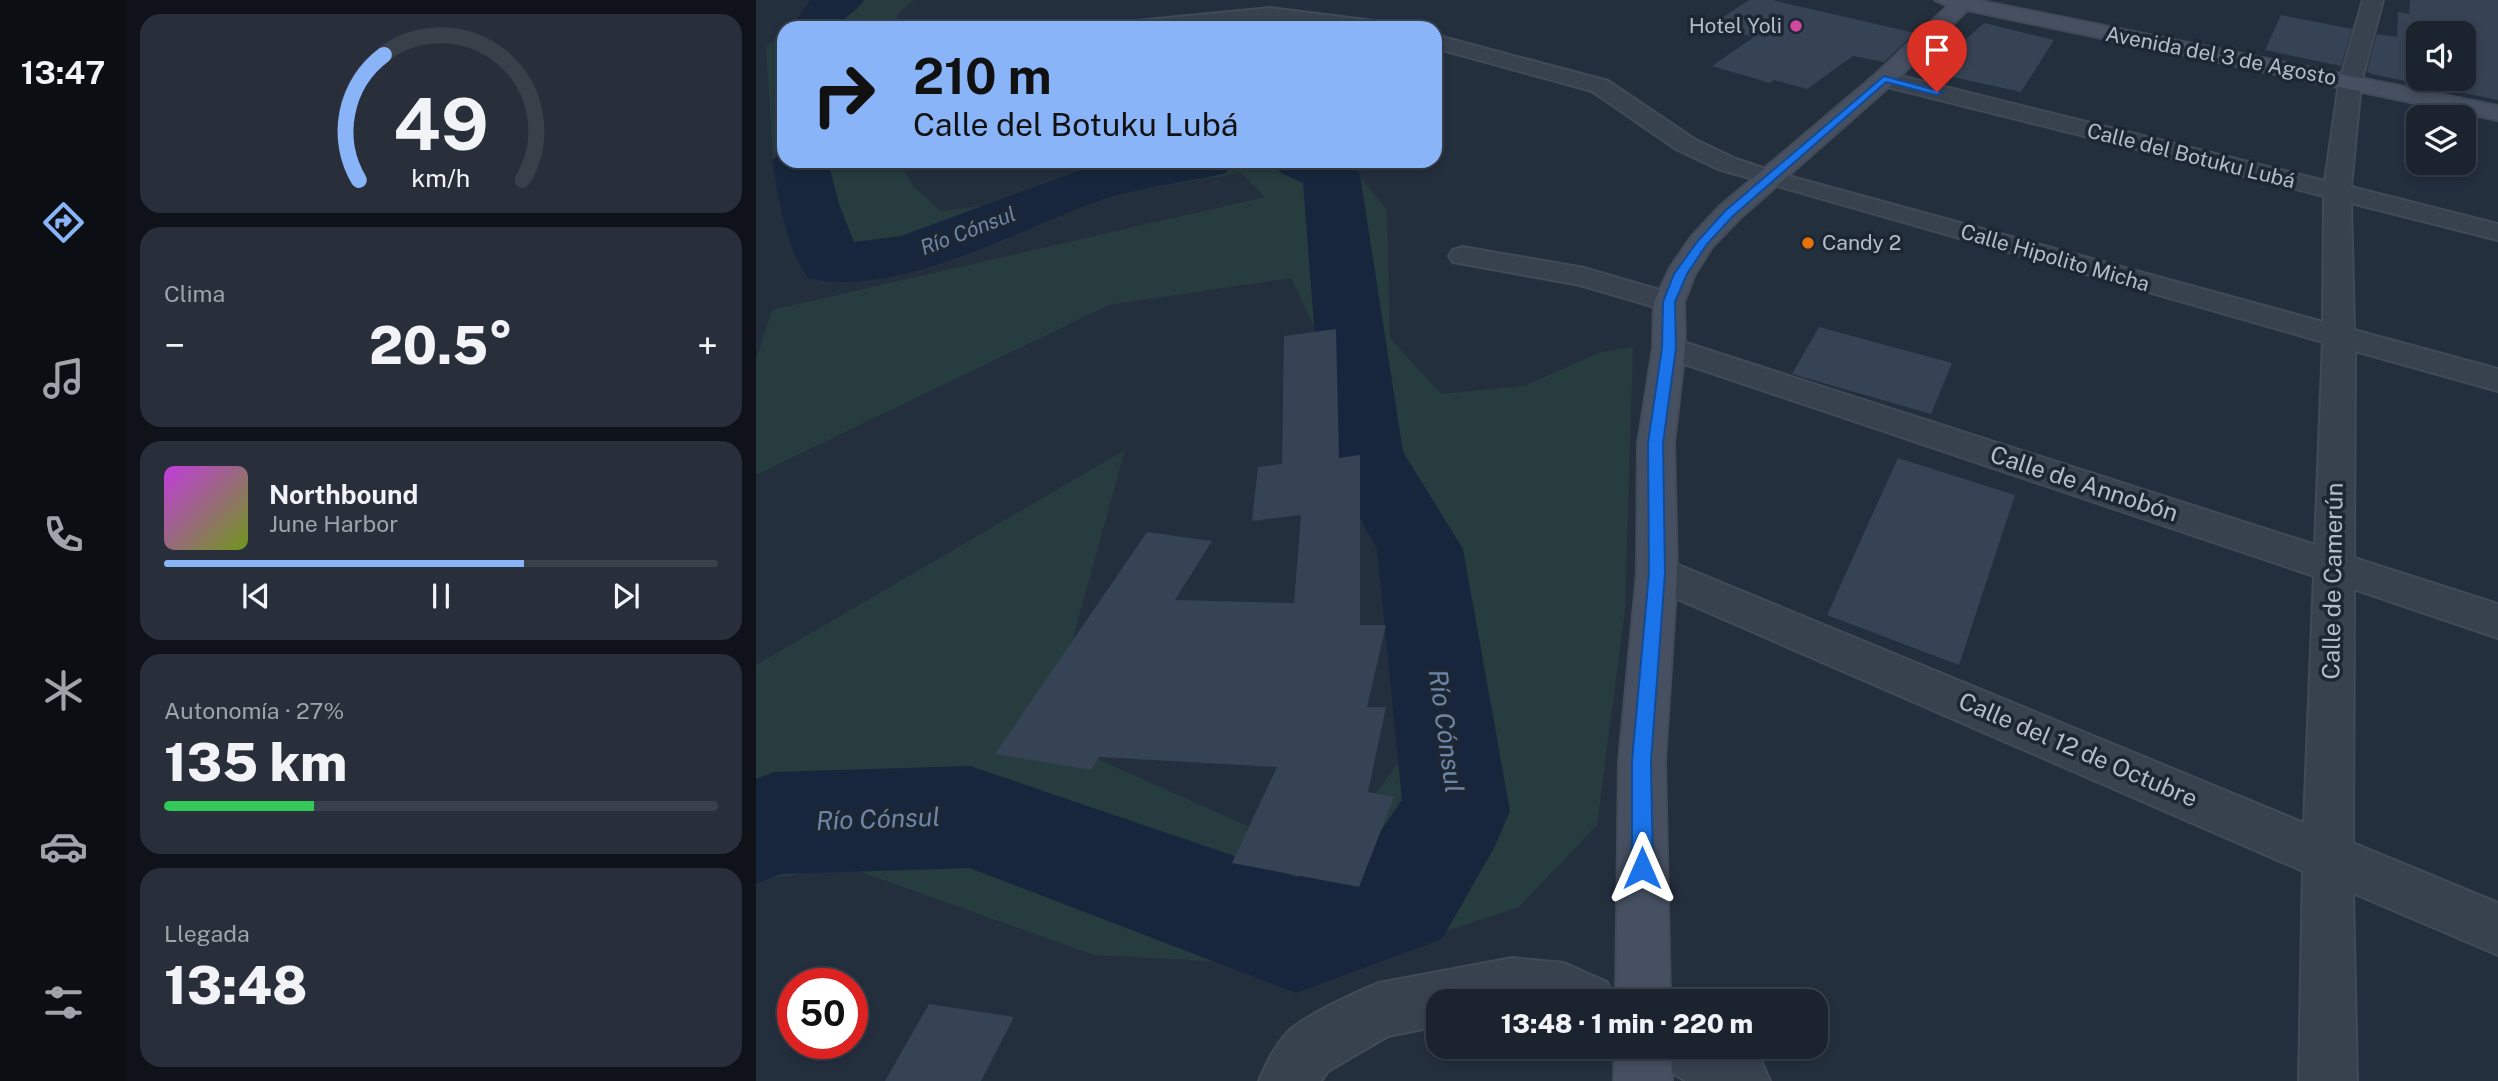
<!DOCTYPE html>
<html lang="es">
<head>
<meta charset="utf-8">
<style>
	:root { --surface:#1b232e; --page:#282f3a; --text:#f1f3f6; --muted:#a0a4aa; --line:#39404a; --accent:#8ab4f8 }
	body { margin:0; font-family:"Public Sans",sans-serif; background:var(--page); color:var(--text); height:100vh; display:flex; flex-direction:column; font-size:26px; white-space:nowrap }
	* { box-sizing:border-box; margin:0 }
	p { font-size:23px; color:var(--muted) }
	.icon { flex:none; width:38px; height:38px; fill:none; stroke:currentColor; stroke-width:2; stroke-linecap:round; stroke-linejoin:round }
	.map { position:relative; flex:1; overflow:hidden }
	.details { display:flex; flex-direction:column; gap:14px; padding:14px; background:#0f1319; width:630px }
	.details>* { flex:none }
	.top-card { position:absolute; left:21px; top:21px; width:665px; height:147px; border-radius:21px; box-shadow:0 4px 10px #0003,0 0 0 2px var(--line); background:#8ab4f8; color:#111; overflow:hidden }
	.fabs { position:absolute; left:1650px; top:21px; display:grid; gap:14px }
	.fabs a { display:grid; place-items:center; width:70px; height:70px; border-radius:14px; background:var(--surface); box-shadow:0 4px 10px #0003,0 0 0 2px var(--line); font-size:35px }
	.speed { position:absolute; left:21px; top:968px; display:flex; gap:14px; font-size:35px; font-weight:700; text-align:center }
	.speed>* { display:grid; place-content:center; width:91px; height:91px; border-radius:50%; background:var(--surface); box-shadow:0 4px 10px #0003,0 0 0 2px var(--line); line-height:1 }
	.speed .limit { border:10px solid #d22; background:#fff; color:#111 }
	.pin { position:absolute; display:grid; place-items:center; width:60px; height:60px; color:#fff; margin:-72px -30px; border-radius:50% 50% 50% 0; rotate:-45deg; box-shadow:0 0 7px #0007 }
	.pin .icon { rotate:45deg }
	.me { position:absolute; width:77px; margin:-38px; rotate:0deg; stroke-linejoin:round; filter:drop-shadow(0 0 5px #0008) }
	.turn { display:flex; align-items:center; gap:24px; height:147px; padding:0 21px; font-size:32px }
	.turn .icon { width:91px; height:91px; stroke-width:2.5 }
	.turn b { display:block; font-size:49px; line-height:60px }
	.big { font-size:52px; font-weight:800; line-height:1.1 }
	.details .card { flex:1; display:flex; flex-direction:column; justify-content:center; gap:10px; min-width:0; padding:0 24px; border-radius:21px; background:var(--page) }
	.details .dial { align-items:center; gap:0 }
	.dial svg { height:182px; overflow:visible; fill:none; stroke:var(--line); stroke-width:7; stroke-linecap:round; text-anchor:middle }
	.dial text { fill:var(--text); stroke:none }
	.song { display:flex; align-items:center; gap:21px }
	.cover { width:84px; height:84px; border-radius:10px; background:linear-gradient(135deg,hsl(290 70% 55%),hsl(80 70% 35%)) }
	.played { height:7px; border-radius:4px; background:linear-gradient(90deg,var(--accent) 65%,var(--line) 65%) }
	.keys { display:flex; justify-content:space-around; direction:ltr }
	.heat { display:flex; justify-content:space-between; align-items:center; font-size:38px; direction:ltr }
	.charge { height:10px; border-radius:5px; background:linear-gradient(90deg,#34c759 27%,var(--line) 0) }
	.trip { position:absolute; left:670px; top:989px; width:402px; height:70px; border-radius:21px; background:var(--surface); box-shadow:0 4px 10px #0003,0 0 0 2px var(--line); font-weight:800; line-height:70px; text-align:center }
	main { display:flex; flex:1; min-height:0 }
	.menu { display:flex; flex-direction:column; width:126px; justify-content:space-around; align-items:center; background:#0b0e12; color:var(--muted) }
	.menu .icon { width:49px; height:49px }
	.menu .on { color:var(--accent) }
	.menu b { font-size:32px; color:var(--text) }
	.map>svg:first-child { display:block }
	.green { fill:#263c3f }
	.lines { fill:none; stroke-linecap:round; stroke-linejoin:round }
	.river { fill:#17263c; fill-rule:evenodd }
	.building { fill:#364354; fill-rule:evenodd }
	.street-casing { stroke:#414a57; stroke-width:4 }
	.secondary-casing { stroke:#414a57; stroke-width:4 }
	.street { fill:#38414e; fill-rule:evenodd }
	.secondary { fill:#465061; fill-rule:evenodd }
	.route { fill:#1a73e8; stroke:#114b97; stroke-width:2 }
	.hotel-dot { fill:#d1479c; stroke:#1d2633; stroke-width:2.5 }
	.food-dot { fill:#e8710a; stroke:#1d2633; stroke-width:2.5 }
	.labels { text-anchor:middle; stroke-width:7; stroke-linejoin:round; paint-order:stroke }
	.far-poi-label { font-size:21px; fill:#b4bcc9; stroke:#1d2633; text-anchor:end }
	.far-street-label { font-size:21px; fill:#b4bcc9; stroke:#1d2633 }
	.far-water-label { font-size:21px; font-style:italic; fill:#6d86a8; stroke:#1d2633 }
	.street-label { font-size:24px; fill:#b4bcc9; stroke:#1d2633 }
	.water-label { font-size:26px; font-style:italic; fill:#6d86a8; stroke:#1d2633 }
</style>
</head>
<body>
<main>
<nav class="menu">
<b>13:47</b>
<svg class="icon on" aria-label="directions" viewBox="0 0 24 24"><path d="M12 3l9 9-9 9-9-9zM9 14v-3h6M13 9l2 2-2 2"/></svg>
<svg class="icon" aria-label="music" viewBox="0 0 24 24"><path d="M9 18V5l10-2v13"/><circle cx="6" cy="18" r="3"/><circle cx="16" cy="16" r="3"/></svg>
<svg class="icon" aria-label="phone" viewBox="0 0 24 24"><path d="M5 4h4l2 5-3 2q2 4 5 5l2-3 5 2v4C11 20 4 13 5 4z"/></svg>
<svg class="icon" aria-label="climate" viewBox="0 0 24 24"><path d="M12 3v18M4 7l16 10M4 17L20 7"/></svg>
<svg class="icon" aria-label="car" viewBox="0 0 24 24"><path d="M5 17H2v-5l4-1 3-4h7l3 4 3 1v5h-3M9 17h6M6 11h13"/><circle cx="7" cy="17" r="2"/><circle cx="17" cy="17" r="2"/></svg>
<svg class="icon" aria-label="filters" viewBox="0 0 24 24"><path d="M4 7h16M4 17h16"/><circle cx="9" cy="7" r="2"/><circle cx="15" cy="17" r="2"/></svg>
</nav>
<section class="details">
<div class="card dial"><svg viewBox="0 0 100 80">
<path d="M14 69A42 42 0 1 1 86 69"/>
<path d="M14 69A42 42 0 0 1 25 14" stroke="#8ab4f8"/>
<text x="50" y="56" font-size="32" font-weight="700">49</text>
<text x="50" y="72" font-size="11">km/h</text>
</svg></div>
<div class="card"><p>Clima</p>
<div class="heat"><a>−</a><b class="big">20.5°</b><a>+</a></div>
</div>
<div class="card">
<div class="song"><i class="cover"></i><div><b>Northbound</b><p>June Harbor</p></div></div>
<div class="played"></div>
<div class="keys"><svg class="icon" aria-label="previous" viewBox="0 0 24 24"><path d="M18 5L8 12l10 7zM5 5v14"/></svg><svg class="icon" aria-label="pause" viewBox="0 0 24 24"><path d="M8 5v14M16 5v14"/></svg><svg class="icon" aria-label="next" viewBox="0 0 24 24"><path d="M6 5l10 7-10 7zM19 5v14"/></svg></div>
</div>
<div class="card"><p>Autonomía · 27%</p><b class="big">135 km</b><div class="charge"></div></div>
<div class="card"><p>Llegada</p><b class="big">13:48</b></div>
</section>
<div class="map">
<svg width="1742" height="1081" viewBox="0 0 1742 1081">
	<rect width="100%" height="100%" fill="#242f3e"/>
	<path class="green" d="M64 0H158L142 14 138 28H32Z
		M28 31V161H141L159 188 185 211 259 202 355 167 381 161H591L631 210 634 338 685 394 768 386 845 352 877 347 869 610 841 825 763 907 579 968 338 955 91 867 0 880V665L369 450 290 736 570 861 676 717 609 433 535 278 353 305 0 475V360L16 310 509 197 485 173 348 196 219 228 79 248 18 175 10 47Z"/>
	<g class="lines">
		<path class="river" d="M54 0H108C99 13 90 14 81 28H35Z
			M28 148V161H72L83 204 98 242 145 236 325 170 367 161H478L470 173C427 184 380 187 339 202 257 232 139 299 52 278 29 245 23 200 16 161Z
			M517 161H591L604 175 647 452 707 549 754 811 739 846 686 939 540 993 214 868 25 874 0 884V779L18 772 214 766 540 877 609 854 646 800 621 549 568 454 547 183 525 173Z"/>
	</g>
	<path class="building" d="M993 0H1016L1159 33 1128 62 1097 56 1051 89 1018 80 1014 83 956 66 998 37 954 26Z
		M1654 0H1742V100L1615 74 1611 71 1621 34 1641 37 1642 12 1653 14ZM1662 33H1708V79H1662Z
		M1525 15 1596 29 1585 66 1509 50Z
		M1228 23 1298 40 1265 92 1156 68 1185 39 1181 65Z
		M1063 327 1196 363 1175 414 1036 374Z
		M580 329 583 458 604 455V625H630L611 707H630L612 792 638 797 603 887 476 863 521 767 343 757 335 770 239 754 391 532 456 541 419 600 538 603 545 515 496 521 502 467 526 464 528 336Z
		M1142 458 1259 495 1203 665 1071 615Z
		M173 1004 258 1017 225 1081H129Z"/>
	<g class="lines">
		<defs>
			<path id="street" d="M1607 0H1627L1605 83 1595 187 1742 224V240L1595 203 1598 330 1742 369V391L1599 351 1598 558 1742 604V638L1598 589 1597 843 1742 903V955L1597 893 1601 1081H1543L1547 871 887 584 881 573 887 562 901 558 915 562 1548 823 1558 576 902 355 897 348 902 341 913 338 924 341 1559 545 1567 342 962 169 920 149 836 91 679 48V35L852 81 938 139 980 159 1025 174 1567 322 1568 196 1120 84 1117 79 1128 72 1569 181 1583 83Z
				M514 8 626 22 636 28H577L514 20 433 28H360L370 22Z
				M707 247 828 268 924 296 928 302 924 308 913 311 824 285 697 262 693 256 697 250Z
				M756 958 808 963 851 982 859 1001H682V1026L632 1036 572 1071 565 1081H503C510 1064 518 1047 531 1033 544 1018 602 991 623 983Z
				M896 1046H980L1005 1061 1014 1081H930L904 1066Z"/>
			<path id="secondary" d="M1179 0H1220L1742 106V120L1211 10 1136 84 983 219 956 247 939 274 928 302 929 348 918 443 921 573 909 761 914 1001H860L863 761 881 573 882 443 897 348 898 302 914 268 936 236 963 207 1120 74 1192 6Z
				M859 1046H915L916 1081H858Z"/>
		</defs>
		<use href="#street" class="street-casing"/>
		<use href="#secondary" class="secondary-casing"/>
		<use href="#street" class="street"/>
		<use href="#secondary" class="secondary"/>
	</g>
	<path class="route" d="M1128 76 1186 92 1181 95 1130 82 977 216 951 244 931 274 919 302 920 348 907 443 909 573 895 761 897 868 894 875 886 878 879 875 876 868V761L893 573 892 443 906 348 907 302 918 274 941 242 969 211Z"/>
	<circle class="hotel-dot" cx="1040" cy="26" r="7"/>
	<circle class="food-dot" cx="1052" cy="243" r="7"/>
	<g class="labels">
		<g class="far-poi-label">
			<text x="1026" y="33">Hotel Yoli</text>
			<text x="1066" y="250" text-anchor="start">Candy 2</text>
		</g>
		<g class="far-street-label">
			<text transform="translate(1465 56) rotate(11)" y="7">Avenida del 3 de Agosto</text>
			<text transform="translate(1435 156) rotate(14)" y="7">Calle del Botuku Lubá</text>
			<text transform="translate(1299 258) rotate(16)" y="7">Calle Hipolito Micha</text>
		</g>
		<g class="far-water-label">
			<text transform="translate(212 231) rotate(-21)" y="7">Río Cónsul</text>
		</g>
		<g class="street-label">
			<text transform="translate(1328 484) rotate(18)" y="8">Calle de Annobón</text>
			<text transform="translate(1577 581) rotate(-89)" y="8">Calle de Camerún</text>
			<text transform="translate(1322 750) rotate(23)" y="8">Calle del 12 de Octubre</text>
		</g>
		<g class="water-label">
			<text transform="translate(690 731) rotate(82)" y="9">Río Cónsul</text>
			<text transform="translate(122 819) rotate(-2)" y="9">Río Cónsul</text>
		</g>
	</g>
</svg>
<div class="fabs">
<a><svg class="icon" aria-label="sound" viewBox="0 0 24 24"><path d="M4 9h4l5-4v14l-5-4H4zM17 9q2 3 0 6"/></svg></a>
<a><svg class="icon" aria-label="layers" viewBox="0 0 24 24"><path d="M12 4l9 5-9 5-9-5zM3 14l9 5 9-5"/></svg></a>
</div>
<div class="speed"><div class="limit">50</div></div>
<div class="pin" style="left:1181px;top:92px;background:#d93025"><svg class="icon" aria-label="arrive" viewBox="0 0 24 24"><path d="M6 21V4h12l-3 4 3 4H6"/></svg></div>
<svg class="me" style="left:886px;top:868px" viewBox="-20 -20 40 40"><path d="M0-17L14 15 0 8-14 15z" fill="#1a73e8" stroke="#fff" stroke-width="4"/></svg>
<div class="trip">13:48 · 1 min · 220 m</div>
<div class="top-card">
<div class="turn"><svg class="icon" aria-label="right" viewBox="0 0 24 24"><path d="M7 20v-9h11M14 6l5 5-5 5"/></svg><div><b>210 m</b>Calle del Botuku Lubá</div></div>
</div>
</div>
</main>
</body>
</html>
